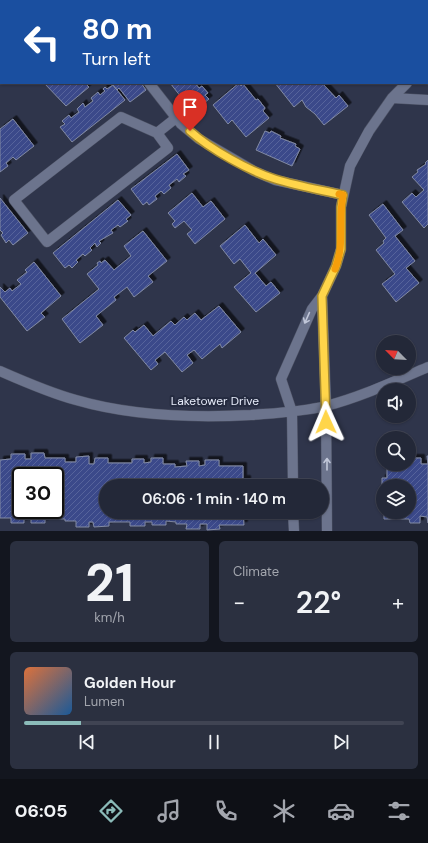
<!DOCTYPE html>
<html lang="en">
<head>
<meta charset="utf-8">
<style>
	:root { --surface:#232838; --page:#2b3040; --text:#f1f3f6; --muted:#a3a6ae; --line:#404453; --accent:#8bbbb9 }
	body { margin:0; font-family:"DM Sans",sans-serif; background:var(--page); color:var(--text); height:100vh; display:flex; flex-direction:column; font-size:15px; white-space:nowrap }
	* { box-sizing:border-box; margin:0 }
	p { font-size:13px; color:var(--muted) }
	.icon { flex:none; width:22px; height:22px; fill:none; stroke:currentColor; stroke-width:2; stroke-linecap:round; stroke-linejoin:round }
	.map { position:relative; height:531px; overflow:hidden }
	.side { display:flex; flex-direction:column; gap:10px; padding:10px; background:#13161f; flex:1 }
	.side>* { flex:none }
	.top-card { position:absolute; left:0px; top:0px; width:428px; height:84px; box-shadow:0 1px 3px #0004,0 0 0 1px var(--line); background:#1a4fa0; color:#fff; overflow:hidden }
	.needle { width:26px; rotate:294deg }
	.fabs { position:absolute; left:376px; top:335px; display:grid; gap:8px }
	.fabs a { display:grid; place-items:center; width:40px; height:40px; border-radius:50%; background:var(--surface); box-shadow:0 1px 3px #0004,0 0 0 1px var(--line); font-size:20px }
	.speed { position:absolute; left:12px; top:467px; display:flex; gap:8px; font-size:20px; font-weight:700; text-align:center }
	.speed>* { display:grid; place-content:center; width:52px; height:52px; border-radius:50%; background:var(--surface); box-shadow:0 1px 3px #0004,0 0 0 1px var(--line); line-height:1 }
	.speed .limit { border:2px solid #111; border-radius:6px; background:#fff; color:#111 }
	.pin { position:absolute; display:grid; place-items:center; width:34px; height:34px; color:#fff; margin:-41px -17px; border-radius:50% 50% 50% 0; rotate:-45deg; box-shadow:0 0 4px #0007 }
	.pin .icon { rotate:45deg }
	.me { position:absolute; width:44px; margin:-22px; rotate:359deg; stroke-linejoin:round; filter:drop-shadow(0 0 3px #0008) }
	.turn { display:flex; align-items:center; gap:14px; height:84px; padding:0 16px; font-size:18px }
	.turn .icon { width:52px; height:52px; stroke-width:2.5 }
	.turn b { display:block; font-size:28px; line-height:34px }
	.big { font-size:30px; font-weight:600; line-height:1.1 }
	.side .widget { flex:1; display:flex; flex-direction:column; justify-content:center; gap:6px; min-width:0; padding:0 14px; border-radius:6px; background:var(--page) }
	.side .dial { align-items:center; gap:0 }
	.dial b { font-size:52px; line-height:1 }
	.song { display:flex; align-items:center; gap:12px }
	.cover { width:48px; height:48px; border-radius:6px; background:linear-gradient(135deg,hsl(20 70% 55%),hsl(210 70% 35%)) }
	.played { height:4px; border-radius:2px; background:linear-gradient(90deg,var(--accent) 15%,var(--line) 15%) }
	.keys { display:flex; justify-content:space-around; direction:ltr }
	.heat { display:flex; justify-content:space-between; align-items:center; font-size:22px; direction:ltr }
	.side .tiles { flex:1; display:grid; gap:10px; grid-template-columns:1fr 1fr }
	.widget:last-child { grid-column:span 2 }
	.trip { position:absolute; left:99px; top:479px; width:230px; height:40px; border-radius:20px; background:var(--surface); box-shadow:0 1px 3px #0004,0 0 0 1px var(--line); font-weight:600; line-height:40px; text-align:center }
	.dock { display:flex; height:64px; justify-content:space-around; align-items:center; background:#0e1016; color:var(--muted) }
	.dock .icon { width:28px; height:28px }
	.dock .selected { color:var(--accent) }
	.dock b { font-size:18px; color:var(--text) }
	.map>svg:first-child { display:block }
	.building { fill:url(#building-hatch); stroke:#828aa4; fill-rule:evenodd; filter:url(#shadow) }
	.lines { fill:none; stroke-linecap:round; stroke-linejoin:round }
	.service-casing { stroke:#4d5264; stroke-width:11 }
	.minor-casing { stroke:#4d5264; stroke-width:11 }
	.service { stroke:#6c748d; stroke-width:10 }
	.minor { stroke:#6c748d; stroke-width:10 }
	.oneway { stroke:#c1c7d9 }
	.route-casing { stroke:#a68a30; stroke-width:10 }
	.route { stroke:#ffd54a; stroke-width:7 }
	.slow { stroke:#f59e0b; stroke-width:7 }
	.labels { text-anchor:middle; stroke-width:4; stroke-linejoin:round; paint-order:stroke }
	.street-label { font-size:12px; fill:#e6ebf9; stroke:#252b40 }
</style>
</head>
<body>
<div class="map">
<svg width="428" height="531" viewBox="0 0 428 531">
	<defs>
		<pattern id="building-hatch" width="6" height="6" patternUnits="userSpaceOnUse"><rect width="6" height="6" fill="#3b4a8a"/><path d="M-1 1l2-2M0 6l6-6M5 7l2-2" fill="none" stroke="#57649b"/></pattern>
		<filter id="shadow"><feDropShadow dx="3.5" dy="-3.5" stdDeviation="0" flood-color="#0009"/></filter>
	</defs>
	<rect width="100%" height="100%" fill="#2f354b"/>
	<path class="building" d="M193 0H285L283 1Z
		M44 83H85L89 87 66 106Z
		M111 83H141L146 90 130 102 119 88 117 90Z
		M170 83H195L199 88 202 86 208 93 205 95 209 99 193 112Z
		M239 83 241 86 243 84 256 100 258 99 265 108 263 111 269 118 246 137 232 120 228 124 213 105Z
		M275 83H322L336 98 339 95 348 106 324 125 315 114 306 107 302 100 294 107Z
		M113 85 125 100 72 142 60 127 65 124 62 121 69 115 71 118 79 112 77 109 83 103 85 107 93 101 91 98 98 92 100 95 105 91 103 89 105 87 107 89Z
		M13 119 34 146 16 160 13 157 6 163 8 166 0 172V129Z
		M265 131 270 133 271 131 281 136 280 138 296 144 295 146 300 149 292 166 256 150Z
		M177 154 189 170 183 174 186 176 179 182 177 179 169 185 171 188 164 194 161 191 155 196 157 199 149 205 147 202 143 205 131 189Z
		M428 160V224L424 228 402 202 412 193 416 197 424 190 412 177 418 172 417 170 426 164 425 163Z
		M192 193 203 207 211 201 225 219 195 244 187 234 192 230 184 221 175 228 172 224 175 221 168 213Z
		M0 198 28 233 13 245 9 240 6 243 1 235 3 233 0 230Z
		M118 200 131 215 126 219 128 221 120 227 118 225 111 230 113 233 99 241 101 243 97 247 95 243 90 248 92 250 85 256 83 254 76 260 78 262 72 268 69 265 65 268 53 253Z
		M383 204 403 230 395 236 415 261 406 268 419 283 396 302 382 284 395 274 376 250 384 243 383 241 386 238 369 215Z
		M245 225 259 243 263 239 276 255 255 273 266 286 271 282 280 293 256 312 234 287 251 273 240 259 234 264 220 246Z
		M143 231 167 261 148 276 153 282 134 297 127 287 114 297 116 300 96 316 103 325 80 343 62 319 99 289 87 274 98 265 97 263 100 261 101 263 105 260 114 270 131 256 124 246Z
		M34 262 61 296 41 313 45 317 27 331 0 297V287L5 292 10 288 12 291 21 284 17 280 27 272 25 270Z
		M219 306 241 332 222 348 220 344 202 359 194 350 187 355 193 363 182 372 165 352 155 360 158 364 151 370 124 338 133 330 135 332 144 325 153 336 171 321 175 325 184 317 187 320 195 313 201 320Z
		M31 453H44L45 458H65V462H76V457L89 456V464H94L95 458H108V463H132V459H144V463L151 462V458H163V464H175V467L187 466 186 461H199V466L205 465V460H219V466H243V479H247V486H106V512L248 513H243L244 525H219L220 529 207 530V524H200V529H186L187 524H176V522L166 521V525H152V522H145V526H130V522H109V526L94 527 93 522H89V527H76V521H65V519H45V523H31V518H24V523H11V518H0V460L11 459V454H25V459H31ZM21 476H55V510H21Z
		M427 456H428V523L427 517 420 516V523H410L409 519H384V512H409V486H383L382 507V478H387V464H409V458H421V464H428Z"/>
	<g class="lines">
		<defs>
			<path id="service" d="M427 63 428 62
				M149 83 181 124 199 139 254 171 275 180 343 195
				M392 98 428 100
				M157 133 121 117 14 200 47 242 168 148 157 133 176 118
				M322 296 336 266 341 249V207L350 166 369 131 392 98 407 83
				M292 412 281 379 312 309 322 296 326 406"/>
			<path id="minor" d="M0 371C25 382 50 393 76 400 131 416 194 418 251 415 276 413 301 412 326 406 361 397 395 381 428 367
				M326 406 327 531
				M292 412 293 486
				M293 512 294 531"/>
		</defs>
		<use href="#service" class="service-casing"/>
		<use href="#minor" class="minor-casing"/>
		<use href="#service" class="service"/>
		<use href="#minor" class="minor"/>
	</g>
	<defs><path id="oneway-shaft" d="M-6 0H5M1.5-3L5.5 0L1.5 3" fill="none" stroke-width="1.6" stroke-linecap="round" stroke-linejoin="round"/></defs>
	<g class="oneway">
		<use href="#oneway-shaft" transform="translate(307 318) rotate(114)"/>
		<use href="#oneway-shaft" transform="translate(327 464) rotate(-90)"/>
	</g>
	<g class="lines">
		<defs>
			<path id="route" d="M190 131C210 149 249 171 275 179 297 186 321 190 343 195L341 207V249L336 266 322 296 326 422"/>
		</defs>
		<use href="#route" class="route-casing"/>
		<use href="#route" class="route"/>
		<path class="slow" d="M335 269C345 245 338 220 343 195L339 194"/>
	</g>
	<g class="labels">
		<g class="street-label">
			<text x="215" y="405">Laketower Drive</text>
		</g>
	</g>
</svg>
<div class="fabs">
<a><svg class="needle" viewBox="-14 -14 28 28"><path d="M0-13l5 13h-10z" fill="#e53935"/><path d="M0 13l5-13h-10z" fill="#a3a6ae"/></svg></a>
<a><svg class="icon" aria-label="sound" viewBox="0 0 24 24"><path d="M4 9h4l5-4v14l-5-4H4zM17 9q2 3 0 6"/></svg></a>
<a><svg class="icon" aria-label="search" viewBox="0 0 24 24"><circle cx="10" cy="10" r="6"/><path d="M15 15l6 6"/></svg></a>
<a><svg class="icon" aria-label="layers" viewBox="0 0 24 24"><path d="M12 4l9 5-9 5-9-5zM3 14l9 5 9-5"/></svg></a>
</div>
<div class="speed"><div class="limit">30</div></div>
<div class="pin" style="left:190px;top:131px;background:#d93025"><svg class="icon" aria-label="arrive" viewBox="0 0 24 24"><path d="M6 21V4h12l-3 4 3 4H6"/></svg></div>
<svg class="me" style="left:326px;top:422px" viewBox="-20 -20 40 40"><path d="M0-17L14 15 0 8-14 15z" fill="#ffd54a" stroke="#fff" stroke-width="4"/></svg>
<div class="trip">06:06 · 1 min · 140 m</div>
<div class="top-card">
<div class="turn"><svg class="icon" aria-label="left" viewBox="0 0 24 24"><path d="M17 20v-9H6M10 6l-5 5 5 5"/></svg><div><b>80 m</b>Turn left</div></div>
</div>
</div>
<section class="side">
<div class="tiles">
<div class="widget dial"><b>21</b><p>km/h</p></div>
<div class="widget"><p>Climate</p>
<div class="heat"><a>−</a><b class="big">22°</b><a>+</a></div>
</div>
<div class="widget">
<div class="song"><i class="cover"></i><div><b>Golden Hour</b><p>Lumen</p></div></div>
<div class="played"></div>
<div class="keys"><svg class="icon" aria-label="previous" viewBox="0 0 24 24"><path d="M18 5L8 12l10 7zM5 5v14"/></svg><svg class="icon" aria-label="pause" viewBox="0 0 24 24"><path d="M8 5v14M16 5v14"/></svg><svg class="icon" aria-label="next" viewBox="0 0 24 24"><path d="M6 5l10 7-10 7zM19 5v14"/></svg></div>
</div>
</div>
</section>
<nav class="dock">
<b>06:05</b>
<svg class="icon selected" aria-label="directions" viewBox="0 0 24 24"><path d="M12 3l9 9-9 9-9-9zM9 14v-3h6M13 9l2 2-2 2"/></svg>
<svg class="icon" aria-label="music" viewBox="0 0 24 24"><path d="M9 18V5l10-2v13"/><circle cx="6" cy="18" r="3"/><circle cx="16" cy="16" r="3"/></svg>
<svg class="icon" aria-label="phone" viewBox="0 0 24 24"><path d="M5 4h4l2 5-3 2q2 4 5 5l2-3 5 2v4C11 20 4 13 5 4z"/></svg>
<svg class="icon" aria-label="climate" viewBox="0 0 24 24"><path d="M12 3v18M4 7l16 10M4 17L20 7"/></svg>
<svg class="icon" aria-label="car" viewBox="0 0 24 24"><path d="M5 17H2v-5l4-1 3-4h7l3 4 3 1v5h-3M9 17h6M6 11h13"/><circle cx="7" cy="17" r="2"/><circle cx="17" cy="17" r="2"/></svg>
<svg class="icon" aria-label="filters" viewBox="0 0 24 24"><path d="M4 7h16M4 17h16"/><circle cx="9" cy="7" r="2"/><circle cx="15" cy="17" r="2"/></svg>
</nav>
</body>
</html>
